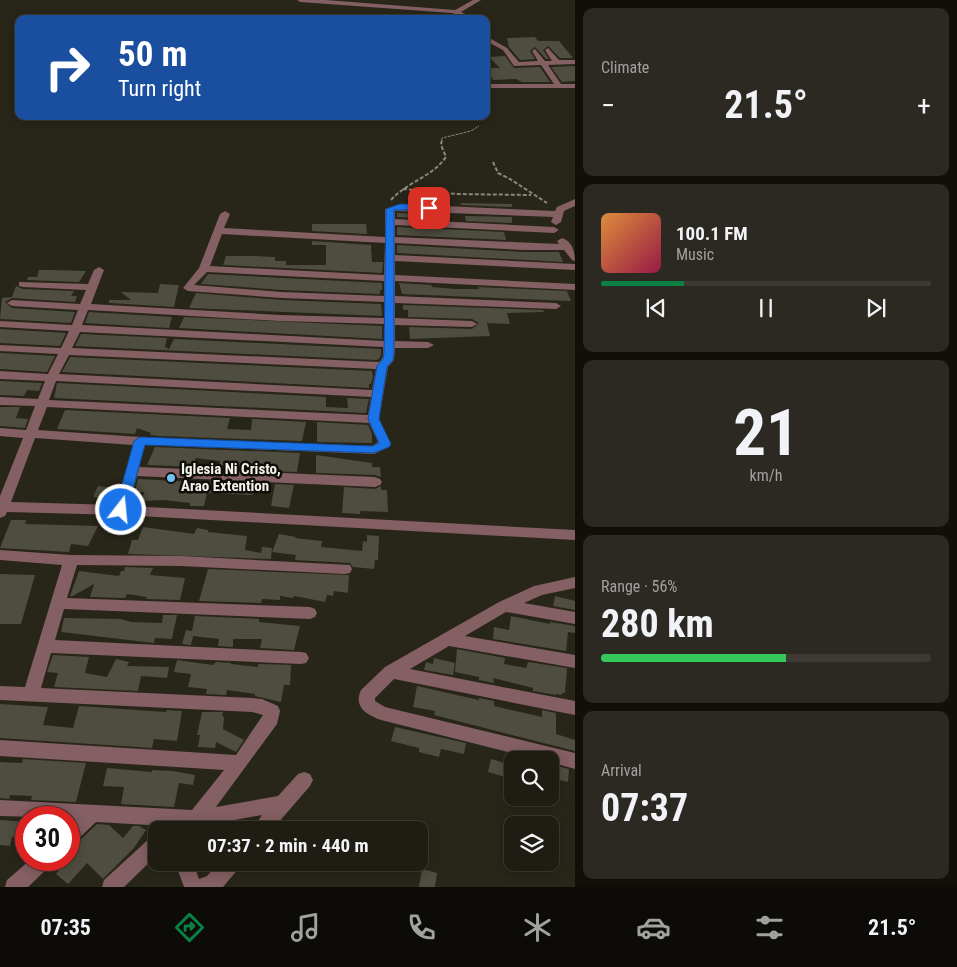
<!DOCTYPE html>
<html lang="en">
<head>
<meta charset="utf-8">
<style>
	:root { --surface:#1e1c13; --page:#2b2921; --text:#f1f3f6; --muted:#a1a1a0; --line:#3c3a33; --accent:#0b8043 }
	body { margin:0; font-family:"Roboto Condensed",sans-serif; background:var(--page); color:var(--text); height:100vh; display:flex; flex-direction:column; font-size:19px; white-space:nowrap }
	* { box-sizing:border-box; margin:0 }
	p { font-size:16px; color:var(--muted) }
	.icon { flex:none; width:28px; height:28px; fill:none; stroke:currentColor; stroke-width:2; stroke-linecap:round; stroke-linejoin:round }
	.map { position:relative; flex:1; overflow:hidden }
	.panel { display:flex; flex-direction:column; gap:8px; padding:8px; background:#100f0a; width:382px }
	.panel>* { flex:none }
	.banner { position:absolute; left:15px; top:15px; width:475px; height:105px; border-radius:10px; box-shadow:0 2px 12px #0003,0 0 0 1px var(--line); background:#1a4fa0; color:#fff; overflow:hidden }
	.controls { position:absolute; left:504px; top:751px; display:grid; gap:10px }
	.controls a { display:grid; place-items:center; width:55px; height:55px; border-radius:10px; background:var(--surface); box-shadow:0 2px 12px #0003,0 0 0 1px var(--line); font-size:25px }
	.speed { position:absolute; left:15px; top:806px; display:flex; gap:10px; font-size:25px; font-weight:700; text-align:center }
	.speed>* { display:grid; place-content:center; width:65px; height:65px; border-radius:50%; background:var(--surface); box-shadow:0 2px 12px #0003,0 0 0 1px var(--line); line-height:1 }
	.speed .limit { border:8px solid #d22; background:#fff; color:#111 }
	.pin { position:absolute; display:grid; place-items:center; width:42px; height:42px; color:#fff; margin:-21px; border-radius:10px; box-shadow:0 2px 8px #0006 }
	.me { position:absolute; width:55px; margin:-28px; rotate:16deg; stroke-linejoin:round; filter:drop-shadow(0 0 4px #0008) }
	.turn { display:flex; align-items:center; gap:18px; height:105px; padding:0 20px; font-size:22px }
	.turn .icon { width:65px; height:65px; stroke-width:2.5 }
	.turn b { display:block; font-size:35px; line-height:42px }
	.big { font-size:38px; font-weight:700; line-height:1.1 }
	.panel .card { flex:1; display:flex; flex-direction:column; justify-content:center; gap:8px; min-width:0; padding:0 18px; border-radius:10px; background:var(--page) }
	.panel .dial { align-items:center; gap:0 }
	.dial b { font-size:65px; line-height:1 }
	.song { display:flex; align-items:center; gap:15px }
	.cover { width:60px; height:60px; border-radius:8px; background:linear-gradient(135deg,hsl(30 70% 55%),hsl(340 70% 35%)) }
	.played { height:5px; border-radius:2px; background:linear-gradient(90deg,var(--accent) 25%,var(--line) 25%) }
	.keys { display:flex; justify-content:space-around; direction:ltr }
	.heat { display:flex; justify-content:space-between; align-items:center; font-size:28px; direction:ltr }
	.charge { height:8px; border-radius:4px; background:linear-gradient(90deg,#34c759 56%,var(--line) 0) }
	.trip { position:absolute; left:148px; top:821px; width:280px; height:50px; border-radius:10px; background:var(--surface); box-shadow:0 2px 12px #0003,0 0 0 1px var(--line); font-weight:700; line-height:50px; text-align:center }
	.dock { display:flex; height:80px; justify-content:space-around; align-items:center; background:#0c0b08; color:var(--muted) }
	.dock .icon { width:35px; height:35px }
	.dock .current { color:var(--accent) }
	.dock b { font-size:22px; color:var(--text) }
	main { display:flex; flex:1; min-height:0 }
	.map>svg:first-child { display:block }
	.building { fill:#4f4d3f }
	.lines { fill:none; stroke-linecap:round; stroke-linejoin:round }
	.path-far1 { stroke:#8a887e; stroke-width:1; stroke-dasharray:3 1; stroke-linecap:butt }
	.path { stroke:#8a887e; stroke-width:2; stroke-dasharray:4 2; stroke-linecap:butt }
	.minor { fill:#845f63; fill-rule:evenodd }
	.route { fill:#1a73e8; stroke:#114b97 }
	.poi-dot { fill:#71c1f5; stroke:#0f0e09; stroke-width:2 }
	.labels { text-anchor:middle; stroke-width:5; stroke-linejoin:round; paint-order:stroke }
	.poi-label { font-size:15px; font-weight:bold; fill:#f4f3eb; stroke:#0f0e09; text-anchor:start }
</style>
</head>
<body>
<main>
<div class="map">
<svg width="575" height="887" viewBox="0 0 575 887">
	<rect width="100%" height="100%" fill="#282519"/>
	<path class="building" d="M535 37 538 41H559L573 58H560L548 46 543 50 549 59H546L535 47 530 51 535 59 520 60 509 47 507 38Z
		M505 56 514 68 540 67 550 82H522L516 79 493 80 486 68H500L489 57Z
		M575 66V81L562 82 551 67Z
		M461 203 512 204V207L461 205Z
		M397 213 427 214V219L397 217Z
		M465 216 512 217V223L466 221Z
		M312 224H366L367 234 312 231Z
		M397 227 504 232 506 240 397 235Z
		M312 241 371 245 372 262H383L382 273 223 265 226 256H255L275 257V261H286V265H326V245H312Z
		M397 245 524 252H559L563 262 397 253Z
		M39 270H50L86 271 79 282 27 280 28 277H37Z
		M208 274 382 283V290H380V294L282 290 201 284Z
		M399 283 431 285 432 287 455 289H479L478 287 567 291 571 301 402 294Z
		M160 284 179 285 174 307 109 303V300H131L121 292 158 293Z
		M16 286 23 289 74 291 71 296H77L75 302 12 298 5 302 12 308 75 312 71 323 0 319 2 298 12 297Z
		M196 293 282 300 381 304 382 316 189 308Z
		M403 305 543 310 544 312 507 313 510 324 487 323 490 336 410 339 409 327 472 329 479 323 472 319 408 317V310H403Z
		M89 312 172 317 169 328 85 323Z
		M184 317 382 326V339L179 328Z
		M0 329 66 333 60 346 0 343Z
		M81 334 167 338 165 347 169 349 174 339 381 349V354L379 359 376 360 75 346Z
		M0 353 55 356 47 372 0 369Z
		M70 357 372 371 373 377 371 384H369V388L62 372Z
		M0 381 42 383 39 391 27 390 24 396 0 395Z
		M57 383 326 397V407L348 408 347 398 369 399 366 413 54 398Z
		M0 407H20L16 418 28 419 25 428 0 426Z
		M65 410 230 418 227 429 251 430 252 419 306 422 302 441 160 436 150 435 151 433 137 428 135 434 57 429Z
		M317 422 368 425 372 434V443L317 442Z
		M155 447 300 453 297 472 219 469 220 461 196 458 194 467 147 465Z
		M316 455 372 463V467H380L381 477 375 475 316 473Z
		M138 479 216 483 217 482 255 483 253 495 207 493 204 506H190V503L164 500 142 501 144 492H135Z
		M275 484 294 485 289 508 271 506Z
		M98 486 114 488 110 498 93 497Z
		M381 486V490H387L388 512 360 511V514L342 513 344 487 375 489Z
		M11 520H26L25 524 98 526 88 546 71 544 69 552 0 548Z
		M143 527 194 534 197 528 208 530V532L247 536 245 550 261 553 262 547 272 548 271 559 128 554 132 540H138Z
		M279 534 296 537 295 538 322 541 321 547 362 551 363 541 367 542V535L379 536 378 560H375L374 569 353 567 350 563 295 560 296 555 272 552Z
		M125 567 153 568 150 575 185 578 180 600 146 599 147 597 127 594 125 598 90 597 94 584 73 596H70L79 571 119 576 121 571H124Z
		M208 569 349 575 348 593 334 591 333 596 327 595 325 602 294 596 293 598 280 596V600L262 599 261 603 199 601Z
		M0 574 35 575 21 624H0Z
		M555 596 575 601V610L553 606Z
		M163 615H177L172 639 155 638 154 643 61 632 64 618 121 619 131 622 162 623Z
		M195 616 259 619V622L300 626 294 650 260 648 262 639H233V647L218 646 219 639 193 636 191 645 182 644 186 630 192 631Z
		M511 616 550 624V622L575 626V633L568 632 566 651 493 639 494 627 509 630Z
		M457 649 505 658 504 664 526 668 528 662 567 668 565 693H562V695L556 694V695L533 691V688L493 678 494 683 479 680V677L455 672Z
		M53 655 89 657 85 673 107 677 116 659 129 662 127 666 169 667 167 678 141 676 138 691 54 687 58 673 47 672Z
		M434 658 455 663 453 675 424 670 426 662 433 664Z
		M177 660 213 665 216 662 231 663V664L258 667V664L291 665 290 685H284L281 702 255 696V694L227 690 226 695 206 694 207 689 188 687 191 674 174 672Z
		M417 686 479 700V698L494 701V706L542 717V710L556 713V734L575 740V751L434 715 435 711 413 707Z
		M0 704 48 707 43 725 73 728 79 706 166 712 167 710 182 711 177 741 154 739 152 748 0 738Z
		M202 712H223L222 716 224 717 223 729 244 740 236 752 216 742 215 748 198 747 200 735H197Z
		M395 727 466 743 464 754 441 749 439 757 419 752V748L391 741Z
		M23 759 86 763 76 802 31 800 32 796 10 795 9 799 0 798V762L22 763Z
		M491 759 508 764 505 777 488 772Z
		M550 764 569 769 568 782 550 778Z
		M107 768 152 772V770L173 771 195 775 193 785 179 783 174 807 121 804 124 787 103 786Z
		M0 820 26 822V838L12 837 10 846 0 845Z
		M97 824 109 825 123 838 133 826H139L146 830 134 848 103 879 87 863 68 884 56 874 66 860H69V855L77 843Z
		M422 869 437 873 435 887H419Z"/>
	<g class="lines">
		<path class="path-far1" d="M442 140V138L471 131 479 126"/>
		<path class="path" d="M493 162 498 173 510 179 547 203
			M403 189 457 194 531 195
			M391 200C407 182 432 177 446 157L441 145 442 139"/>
		<path class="minor" d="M297 0H326L455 10 473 0H481L461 12 465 14 466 19H460V16L452 13 300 2Z
			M486 36 507 48 519 62 538 61 532 51 535 49 545 61H552L545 50 548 48 559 60H575V64L548 65 561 84H575V88H486V84H554L541 65 514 66 503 50 486 41Z
			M575 199V206L564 211 561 222 556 225 551 222 553 217 395 211V219L554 227 559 230 554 233 395 225V237L559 244 557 241 562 238C572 241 575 252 575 261L572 260 564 250H524L395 243V255L575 264V270L395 261V275L575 284V290L395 281V296L556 303 561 306 556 309 395 303V318L472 321 477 324 472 327 395 325V341L428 342 434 345 428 348H395L394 360 388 367 379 419 391 444 389 447 374 454 145 445 139 467 375 477 380 479 382 482 380 485 375 487 137 476 129 506 575 530V540L121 515 7 512 5 516 0 518V496L23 438 0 436V428L26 430 35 406 0 405V397L38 399 45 381 0 379V371L48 374 58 354 0 351V345L61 348 69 331 0 327V321L72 325 78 310 12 306 7 303 12 300 80 304 86 290 23 287 19 286V282L88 284 94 270 99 267 104 270 91 304 280 315 384 318V302L282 298 188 291 183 288 199 268 220 214 225 211 230 214 224 228 385 237V209L400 204 555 211 557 207ZM222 234 385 243 384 275 210 266ZM207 272 384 281V296L282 292 194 285ZM88 310 280 321 384 324V341L82 325ZM80 332 383 347C383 353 384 358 379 362L72 348ZM69 355 376 369 372 390 59 374ZM56 381 371 397 368 415 49 400ZM47 407 369 423 378 442 372 446 140 437 38 430ZM35 438 133 445 116 505 11 502Z
			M0 550 71 555 181 556 350 565 352 569 350 573 345 574 181 566 77 565 67 598 310 607 315 609 317 613 315 617 310 619 64 609 55 640 301 652 306 653 309 658 306 663 301 664 51 653 41 688 252 698 262 699 278 706 280 711 277 724 216 807 278 796 298 774 304 772 310 774 313 780 310 786 272 830H252L262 815 203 826 202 830H184L185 827 96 822 75 842 69 845V824L73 820H69V818L0 816V800L192 810 224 770 0 756V740L236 755 263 715 252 712 0 700V686L25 687 62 565 0 560Z
			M575 577V588L542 595 524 603 575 612V624L506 612 465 636 575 655V668L449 646 410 669 575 701V715L394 679 375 698V701L385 707 575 753V769L550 762V760H540L381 720C367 715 353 707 361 690L385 667 499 602 534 586Z
			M156 835V856L124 887H102L104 880 150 838Z
			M30 860H52L50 866 28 887H5L7 880Z
			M178 862H196L195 868 199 879 207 876 219 862H241L239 868 223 887H184L177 868Z"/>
	</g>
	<path class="route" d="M400 204 429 205 433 208 429 210H394V353L393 360 387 367 379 419 391 444 389 447 374 453 145 445 127 510 125 513H117L115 510 134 441 140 437 372 446 379 443 368 419 377 366 383 359 384 353 386 209Z"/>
	<circle class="poi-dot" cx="171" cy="478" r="5"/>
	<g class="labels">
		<g class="poi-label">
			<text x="181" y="474">Iglesia Ni Cristo,<tspan x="181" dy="17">Arao Extention</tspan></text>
		</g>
	</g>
</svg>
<div class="controls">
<a><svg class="icon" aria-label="search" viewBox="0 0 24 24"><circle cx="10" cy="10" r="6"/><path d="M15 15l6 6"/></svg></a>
<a><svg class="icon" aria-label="layers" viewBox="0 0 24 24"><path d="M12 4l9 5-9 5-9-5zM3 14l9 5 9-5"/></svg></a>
</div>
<div class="speed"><div class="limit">30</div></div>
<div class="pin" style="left:429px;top:208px;background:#d93025"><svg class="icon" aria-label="arrive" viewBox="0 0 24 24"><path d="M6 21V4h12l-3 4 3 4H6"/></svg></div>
<svg class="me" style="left:121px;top:510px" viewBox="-20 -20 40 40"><circle r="17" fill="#1a73e8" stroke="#fff" stroke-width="3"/><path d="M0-11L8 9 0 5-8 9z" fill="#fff"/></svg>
<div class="trip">07:37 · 2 min · 440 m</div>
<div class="banner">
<div class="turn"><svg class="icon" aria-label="right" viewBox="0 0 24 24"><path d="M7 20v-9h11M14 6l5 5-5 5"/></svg><div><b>50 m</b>Turn right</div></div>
</div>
</div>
<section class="panel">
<div class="card"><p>Climate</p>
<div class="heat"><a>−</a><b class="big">21.5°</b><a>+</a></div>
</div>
<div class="card">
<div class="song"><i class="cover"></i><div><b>100.1 FM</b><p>Music</p></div></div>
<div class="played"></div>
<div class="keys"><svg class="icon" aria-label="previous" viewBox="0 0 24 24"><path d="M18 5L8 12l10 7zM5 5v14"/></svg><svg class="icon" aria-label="pause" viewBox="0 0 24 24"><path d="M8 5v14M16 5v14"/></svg><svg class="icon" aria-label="next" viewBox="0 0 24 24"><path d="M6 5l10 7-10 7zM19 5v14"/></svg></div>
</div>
<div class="card dial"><b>21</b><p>km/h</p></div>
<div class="card"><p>Range · 56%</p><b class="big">280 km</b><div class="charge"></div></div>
<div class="card"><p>Arrival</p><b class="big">07:37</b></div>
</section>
</main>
<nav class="dock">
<b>07:35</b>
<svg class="icon current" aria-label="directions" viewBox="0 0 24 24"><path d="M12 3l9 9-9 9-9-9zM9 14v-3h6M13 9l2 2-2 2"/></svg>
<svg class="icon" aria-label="music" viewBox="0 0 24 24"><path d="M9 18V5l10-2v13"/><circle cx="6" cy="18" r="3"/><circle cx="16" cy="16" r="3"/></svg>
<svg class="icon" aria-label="phone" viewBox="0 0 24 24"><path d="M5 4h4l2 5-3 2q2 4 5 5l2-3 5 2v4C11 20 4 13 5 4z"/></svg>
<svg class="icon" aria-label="climate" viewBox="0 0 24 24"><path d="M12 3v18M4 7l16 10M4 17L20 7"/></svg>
<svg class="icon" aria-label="car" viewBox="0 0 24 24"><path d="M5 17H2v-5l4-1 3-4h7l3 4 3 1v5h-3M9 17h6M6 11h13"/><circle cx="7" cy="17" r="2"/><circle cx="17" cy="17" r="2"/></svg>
<svg class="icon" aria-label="filters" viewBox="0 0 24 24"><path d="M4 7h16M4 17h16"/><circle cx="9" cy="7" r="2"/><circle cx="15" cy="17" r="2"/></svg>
<b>21.5°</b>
</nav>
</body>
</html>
